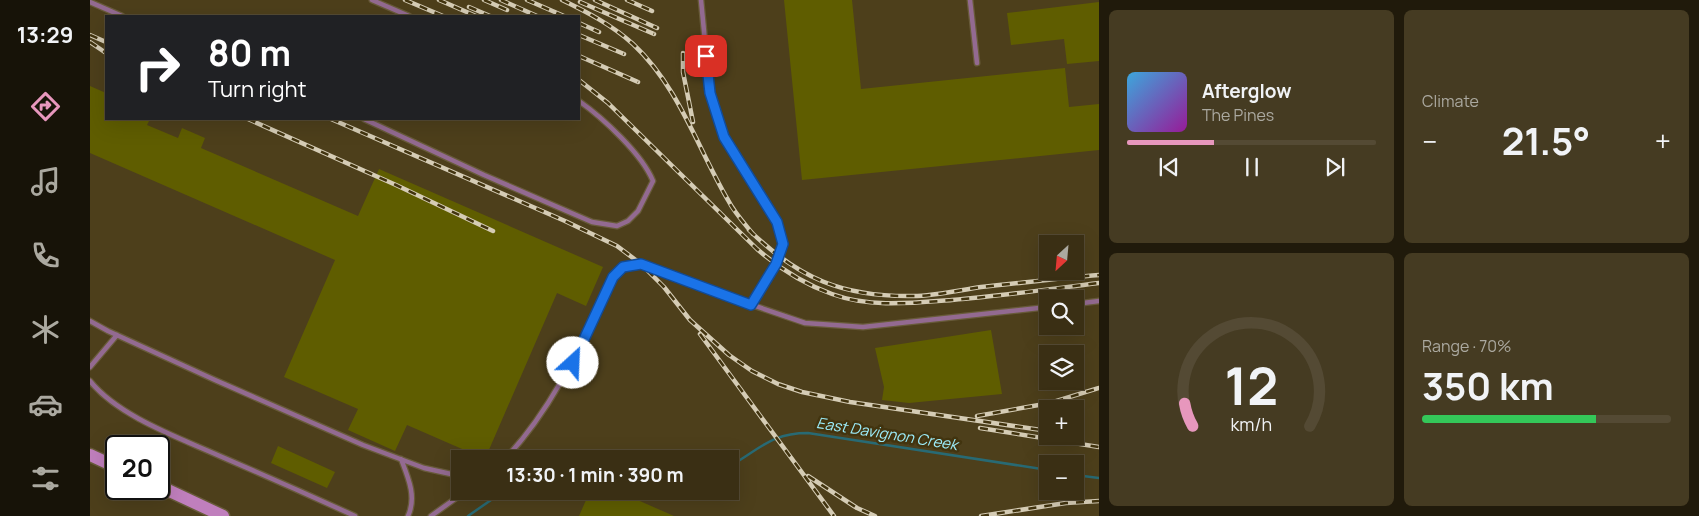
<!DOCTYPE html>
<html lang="en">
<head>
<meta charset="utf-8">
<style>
	:root { --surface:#3a2f14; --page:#453b22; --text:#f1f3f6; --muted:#aba9a0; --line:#544a34; --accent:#e797bd }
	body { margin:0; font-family:Manrope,sans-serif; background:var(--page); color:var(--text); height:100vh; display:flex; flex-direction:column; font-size:19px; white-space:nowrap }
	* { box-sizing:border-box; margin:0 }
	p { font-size:16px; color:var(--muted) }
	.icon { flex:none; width:28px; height:28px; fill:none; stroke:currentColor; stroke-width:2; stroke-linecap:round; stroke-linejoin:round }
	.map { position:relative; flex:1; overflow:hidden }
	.drawer { display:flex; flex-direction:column; gap:10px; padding:10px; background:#201a0b; width:600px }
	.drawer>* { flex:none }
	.top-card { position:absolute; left:15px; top:15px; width:475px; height:105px; border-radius:0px; box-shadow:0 5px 20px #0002,0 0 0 1px var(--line); background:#202124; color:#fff; overflow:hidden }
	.needle { width:32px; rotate:206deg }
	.tools { position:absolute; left:949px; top:235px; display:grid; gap:10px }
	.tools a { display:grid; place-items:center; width:45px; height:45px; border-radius:0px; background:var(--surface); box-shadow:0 5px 20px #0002,0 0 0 1px var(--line); font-size:25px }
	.speed { position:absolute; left:15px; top:435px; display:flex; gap:10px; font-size:25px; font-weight:700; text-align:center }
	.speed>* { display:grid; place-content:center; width:65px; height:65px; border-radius:50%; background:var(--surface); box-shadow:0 5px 20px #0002,0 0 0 1px var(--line); line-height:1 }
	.speed .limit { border:2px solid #111; border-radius:8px; background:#fff; color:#111 }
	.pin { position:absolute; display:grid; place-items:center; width:42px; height:42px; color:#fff; margin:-21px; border-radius:10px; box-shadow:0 2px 8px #0006 }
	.me { position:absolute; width:55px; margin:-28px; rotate:25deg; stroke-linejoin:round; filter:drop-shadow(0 0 4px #0008) }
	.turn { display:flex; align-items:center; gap:18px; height:105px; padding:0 20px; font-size:22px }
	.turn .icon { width:65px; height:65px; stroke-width:2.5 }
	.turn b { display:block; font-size:35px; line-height:42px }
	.big { font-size:38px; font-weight:700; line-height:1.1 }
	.drawer .tile { flex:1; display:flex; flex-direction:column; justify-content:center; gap:8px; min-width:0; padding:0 18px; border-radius:8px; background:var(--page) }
	.drawer .dial { align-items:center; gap:0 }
	.dial svg { height:130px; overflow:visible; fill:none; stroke:var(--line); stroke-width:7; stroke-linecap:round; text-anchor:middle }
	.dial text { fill:var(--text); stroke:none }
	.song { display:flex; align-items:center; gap:15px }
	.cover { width:60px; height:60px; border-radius:8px; background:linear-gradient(135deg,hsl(200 70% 55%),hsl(300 70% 35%)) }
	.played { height:5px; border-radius:2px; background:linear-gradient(90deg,var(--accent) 35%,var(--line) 35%) }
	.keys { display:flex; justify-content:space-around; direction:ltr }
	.heat { display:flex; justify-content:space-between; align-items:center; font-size:28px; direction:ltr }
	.charge { height:8px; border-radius:4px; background:linear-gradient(90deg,#34c759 70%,var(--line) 0) }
	.drawer .tiles { flex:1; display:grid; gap:10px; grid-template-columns:repeat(2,1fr) }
	.trip { position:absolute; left:361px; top:450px; width:288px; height:50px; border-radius:0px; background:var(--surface); box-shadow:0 5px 20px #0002,0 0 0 1px var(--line); font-weight:700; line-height:50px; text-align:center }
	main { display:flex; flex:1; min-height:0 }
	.tab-bar { display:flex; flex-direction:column; width:90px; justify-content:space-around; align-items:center; background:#171308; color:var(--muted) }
	.tab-bar .icon { width:35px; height:35px }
	.tab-bar .active { color:var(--accent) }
	.tab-bar b { font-size:22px; color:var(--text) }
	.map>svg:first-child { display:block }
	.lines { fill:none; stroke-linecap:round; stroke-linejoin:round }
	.stream { stroke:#286a74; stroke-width:2.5 }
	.building { fill:#5f5d00 }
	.lane-casing { stroke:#685b3a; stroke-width:7 }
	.secondary-casing { stroke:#685b3a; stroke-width:15 }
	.lane { stroke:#936a91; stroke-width:4.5 }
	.secondary { stroke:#c07fbd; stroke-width:12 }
	.rail-casing { stroke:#d5ccb5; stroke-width:4.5 }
	.rail { stroke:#42340f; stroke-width:2.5; stroke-dasharray:8; stroke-linecap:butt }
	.route-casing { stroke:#114b97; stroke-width:12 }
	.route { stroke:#1a73e8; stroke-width:9 }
	.labels { text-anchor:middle; stroke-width:5; stroke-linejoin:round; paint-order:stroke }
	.water-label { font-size:15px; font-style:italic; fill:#9cecf9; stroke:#42340f }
</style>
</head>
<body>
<main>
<nav class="tab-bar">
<b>13:29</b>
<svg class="icon active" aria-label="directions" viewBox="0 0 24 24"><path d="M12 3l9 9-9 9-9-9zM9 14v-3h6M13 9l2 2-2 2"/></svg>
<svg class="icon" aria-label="music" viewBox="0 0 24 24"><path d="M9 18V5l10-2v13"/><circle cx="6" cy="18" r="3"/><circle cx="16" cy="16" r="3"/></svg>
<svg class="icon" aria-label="phone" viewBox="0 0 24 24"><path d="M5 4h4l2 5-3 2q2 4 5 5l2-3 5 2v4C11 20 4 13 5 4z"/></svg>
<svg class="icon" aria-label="climate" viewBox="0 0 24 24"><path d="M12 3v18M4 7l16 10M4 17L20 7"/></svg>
<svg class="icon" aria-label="car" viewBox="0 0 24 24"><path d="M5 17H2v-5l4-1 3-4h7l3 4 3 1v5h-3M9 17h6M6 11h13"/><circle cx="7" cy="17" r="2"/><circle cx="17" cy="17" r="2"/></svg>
<svg class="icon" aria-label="filters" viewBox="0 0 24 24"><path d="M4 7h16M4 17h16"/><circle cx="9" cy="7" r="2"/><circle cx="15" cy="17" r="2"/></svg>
</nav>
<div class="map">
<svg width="1009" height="516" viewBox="0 0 1009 516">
	<rect width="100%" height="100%" fill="#4d3f1b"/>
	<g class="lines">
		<path class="stream" d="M467 459C485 450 504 451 522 459
			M640 466C670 449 681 433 718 433L958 470
			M985 475 1009 478
			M378 516 414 491"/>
	</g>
	<path class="building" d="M694 0H762L771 89 975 68 979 107 1009 104V150L712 180Z
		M1009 2V61L977 64 974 39 921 45 917 13Z
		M0 86 16 93V119H60L57 125 88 138 92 128 115 138 111 148 268 216 289 169 513 267 496 306 467 293 395 459 317 425 305 451 258 430 268 409 194 377 245 260 0 153Z
		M901 330 912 394 819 403 792 400 794 387 785 348Z
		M188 446 245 472 237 488 181 463Z
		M500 491H527L584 516H489Z"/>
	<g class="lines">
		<defs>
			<path id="lane" d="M282 0 319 16
				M611 0 620 93 634 137 687 222 693 245 686 265 661 305
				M880 0 887 63
				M0 2 32 16
				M274 119 394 175 502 222 527 226 538 221 548 211 563 181C552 154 513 118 489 101
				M985 304 1009 301
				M0 321 18 331 125 380 273 445 334 468 370 476
				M0 367 27 335
				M0 381C29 417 90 438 132 457 176 476 221 496 265 516
				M311 459C318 477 327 497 318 516
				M415 459C465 406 492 342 523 277L533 267 551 264 598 283 715 323 773 327 958 307
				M341 516 376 491"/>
			<path id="secondary" d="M0 455 26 467
				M69 486 133 516"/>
		</defs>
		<use href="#lane" class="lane-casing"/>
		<use href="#secondary" class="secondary-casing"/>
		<use href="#lane" class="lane"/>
		<use href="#secondary" class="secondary"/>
		<defs>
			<path id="rail" d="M315 0 353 16
				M349 0 386 16
				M394 0 417 10
				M411 0 447 16
				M437 0 474 16
				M472 0C497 12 522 25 543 44 589 87 607 147 638 200 644 212 654 223 663 234
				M505 0 567 28
				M537 0 562 11
				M490 2 564 34
				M379 7 400 16
				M489 23 509 32
				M0 35 16 42
				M489 35 534 54
				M0 42 16 53
				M593 53V72L603 122
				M489 56 548 82
				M489 80 518 103 667 249C689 268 714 284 742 294 780 308 822 303 862 300 911 296 960 289 1009 283
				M158 119 306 185 403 231
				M241 119 475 221 527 246 551 264 574 287 600 320 639 355 662 371 688 384 712 392 760 402 958 431
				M659 230C709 279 753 297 823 296 845 296 870 290 891 287 931 283 970 278 1009 275
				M610 334 744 516
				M887 416 960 403 1009 388
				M890 428 1009 447
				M718 476 767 508 785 516
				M891 516 976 503 1009 501"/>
		</defs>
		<use href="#rail" class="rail-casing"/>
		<use href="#rail" class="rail"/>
	</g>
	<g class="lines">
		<defs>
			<path id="route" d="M483 363 523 277 533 267 551 264 661 305 686 264 693 244 687 222 634 137 620 93 616 56"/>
		</defs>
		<use href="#route" class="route-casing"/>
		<use href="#route" class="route"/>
	</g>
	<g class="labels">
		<g class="water-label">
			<text transform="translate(797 434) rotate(9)" y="5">East Davignon Creek</text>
		</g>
	</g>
</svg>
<div class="tools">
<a><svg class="needle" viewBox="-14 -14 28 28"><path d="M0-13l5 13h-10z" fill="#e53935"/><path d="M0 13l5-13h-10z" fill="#aba9a0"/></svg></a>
<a><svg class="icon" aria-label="search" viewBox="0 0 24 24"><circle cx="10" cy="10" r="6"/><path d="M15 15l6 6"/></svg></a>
<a><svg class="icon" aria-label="layers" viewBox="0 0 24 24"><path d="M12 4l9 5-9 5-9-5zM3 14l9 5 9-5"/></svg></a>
<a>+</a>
<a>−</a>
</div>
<div class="speed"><div class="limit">20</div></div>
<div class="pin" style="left:616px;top:56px;background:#d93025"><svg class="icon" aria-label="arrive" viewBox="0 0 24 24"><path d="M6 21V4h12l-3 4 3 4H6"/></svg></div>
<svg class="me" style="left:483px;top:363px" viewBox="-20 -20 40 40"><circle r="19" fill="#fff"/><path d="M0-13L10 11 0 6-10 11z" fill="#1a73e8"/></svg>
<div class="trip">13:30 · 1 min · 390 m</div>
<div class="top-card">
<div class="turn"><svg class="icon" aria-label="right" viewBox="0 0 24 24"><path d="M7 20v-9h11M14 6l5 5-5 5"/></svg><div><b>80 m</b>Turn right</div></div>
</div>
</div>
<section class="drawer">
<div class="tiles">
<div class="tile">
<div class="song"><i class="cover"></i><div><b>Afterglow</b><p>The Pines</p></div></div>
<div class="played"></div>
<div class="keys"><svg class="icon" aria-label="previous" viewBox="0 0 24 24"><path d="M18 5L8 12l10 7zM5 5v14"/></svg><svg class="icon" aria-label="pause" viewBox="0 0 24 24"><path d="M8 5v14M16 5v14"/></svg><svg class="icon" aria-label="next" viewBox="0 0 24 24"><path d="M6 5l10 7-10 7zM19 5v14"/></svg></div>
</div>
<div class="tile"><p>Climate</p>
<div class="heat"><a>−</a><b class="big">21.5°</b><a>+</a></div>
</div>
<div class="tile dial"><svg viewBox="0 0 100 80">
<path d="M14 69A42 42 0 1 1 86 69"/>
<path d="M14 69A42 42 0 0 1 9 55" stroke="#e797bd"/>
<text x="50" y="56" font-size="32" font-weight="700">12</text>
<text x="50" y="72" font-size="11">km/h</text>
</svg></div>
<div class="tile"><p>Range · 70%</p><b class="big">350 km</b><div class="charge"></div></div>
</div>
</section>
</main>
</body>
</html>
